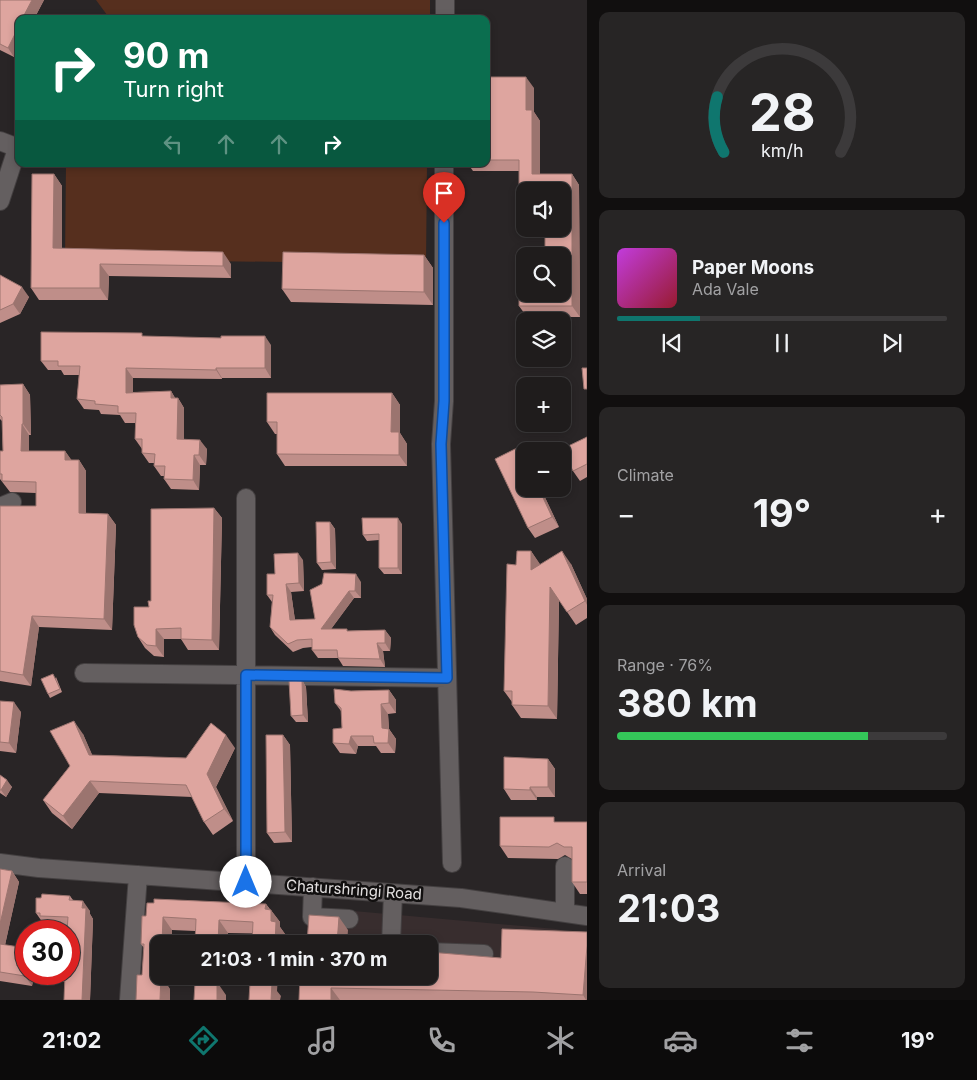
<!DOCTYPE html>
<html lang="en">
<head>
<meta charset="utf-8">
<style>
	:root { --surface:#1f1c1c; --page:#272525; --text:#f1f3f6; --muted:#a1a1a3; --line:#3c3a3b; --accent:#0f766e }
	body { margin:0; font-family:Inter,sans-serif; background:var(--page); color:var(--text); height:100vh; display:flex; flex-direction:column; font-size:19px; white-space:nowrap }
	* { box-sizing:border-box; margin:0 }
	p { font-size:16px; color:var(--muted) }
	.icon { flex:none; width:28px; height:28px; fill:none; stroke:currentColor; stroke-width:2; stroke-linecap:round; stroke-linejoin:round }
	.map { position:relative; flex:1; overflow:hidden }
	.details { display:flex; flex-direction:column; gap:12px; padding:12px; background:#110f0f; width:390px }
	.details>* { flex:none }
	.top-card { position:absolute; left:15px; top:15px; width:475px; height:152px; border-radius:10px; box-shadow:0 2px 8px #0003,0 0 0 1px var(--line); background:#0b6e4f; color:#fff; overflow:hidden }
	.tools { position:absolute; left:516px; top:182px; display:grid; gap:10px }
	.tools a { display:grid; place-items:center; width:55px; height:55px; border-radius:10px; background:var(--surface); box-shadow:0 2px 8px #0003,0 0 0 1px var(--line); font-size:25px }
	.speed { position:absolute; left:15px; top:920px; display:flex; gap:10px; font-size:25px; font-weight:700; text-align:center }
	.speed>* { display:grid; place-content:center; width:65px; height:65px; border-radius:50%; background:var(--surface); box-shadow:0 2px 8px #0003,0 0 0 1px var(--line); line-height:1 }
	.speed .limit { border:8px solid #d22; background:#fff; color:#111 }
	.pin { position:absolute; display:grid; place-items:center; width:42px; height:42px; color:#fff; margin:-51px -21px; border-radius:50% 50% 50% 0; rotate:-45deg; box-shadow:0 0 5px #0007 }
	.pin .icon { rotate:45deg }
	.me { position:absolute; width:55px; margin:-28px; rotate:0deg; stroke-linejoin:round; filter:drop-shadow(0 0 4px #0008) }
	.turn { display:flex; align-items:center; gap:18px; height:105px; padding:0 25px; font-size:22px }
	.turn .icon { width:65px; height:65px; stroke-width:2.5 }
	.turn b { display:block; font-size:35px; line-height:42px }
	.lanes { display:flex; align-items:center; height:48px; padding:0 25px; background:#0003; justify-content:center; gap:25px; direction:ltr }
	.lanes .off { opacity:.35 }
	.big { font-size:38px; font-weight:700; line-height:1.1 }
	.details .card { flex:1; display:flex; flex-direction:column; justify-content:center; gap:8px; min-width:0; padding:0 18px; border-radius:10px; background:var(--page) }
	.details .dial { align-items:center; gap:0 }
	.dial svg { height:130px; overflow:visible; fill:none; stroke:var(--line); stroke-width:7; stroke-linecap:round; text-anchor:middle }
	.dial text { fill:var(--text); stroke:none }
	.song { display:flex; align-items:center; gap:15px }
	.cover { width:60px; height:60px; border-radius:8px; background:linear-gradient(135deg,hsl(290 70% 55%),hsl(350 70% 35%)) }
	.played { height:5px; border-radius:2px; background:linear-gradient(90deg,var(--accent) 25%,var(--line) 25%) }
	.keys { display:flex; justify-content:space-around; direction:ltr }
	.heat { display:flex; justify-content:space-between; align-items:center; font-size:28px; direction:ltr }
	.charge { height:8px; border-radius:4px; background:linear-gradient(90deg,#34c759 76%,var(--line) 0) }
	.trip { position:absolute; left:150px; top:935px; width:288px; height:50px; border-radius:10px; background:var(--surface); box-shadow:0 2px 8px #0003,0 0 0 1px var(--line); font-weight:700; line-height:50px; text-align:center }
	.menu { display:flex; height:80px; justify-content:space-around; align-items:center; background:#0c0b0b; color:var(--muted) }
	.menu .icon { width:35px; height:35px }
	.menu .active { color:var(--accent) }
	.menu b { font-size:22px; color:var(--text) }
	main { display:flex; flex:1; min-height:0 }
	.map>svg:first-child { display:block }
	.built { fill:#382d2e }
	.green { fill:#562f1e }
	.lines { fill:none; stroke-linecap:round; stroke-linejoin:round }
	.minor-casing { stroke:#444041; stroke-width:20 }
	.minor { stroke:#645f60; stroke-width:18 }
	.wall { fill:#bf8e89 }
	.shaded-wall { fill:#9b746f }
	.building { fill:#dea59f; stroke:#9b746f }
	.route-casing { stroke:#114b97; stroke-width:12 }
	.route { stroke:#1a73e8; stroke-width:9 }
	.labels { text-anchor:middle; stroke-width:5; stroke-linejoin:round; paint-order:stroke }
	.street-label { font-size:15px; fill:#e2dfdf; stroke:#110f0f }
</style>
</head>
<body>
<main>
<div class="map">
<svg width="587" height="1000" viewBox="0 0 587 1000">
	<rect width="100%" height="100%" fill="#292526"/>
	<path class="built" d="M309 907 556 929 587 936V1000H302L429 976V944H306Z"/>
	<path class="green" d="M96 0H430V19H110Z
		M66 164H427L426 264 65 259Z"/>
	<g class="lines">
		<defs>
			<path id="minor" d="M445 19V0
				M0 141 13 146 16 152 0 201
				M444 164V401L441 444 452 863
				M246 498V882
				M0 507 12 502
				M84 673 447 678
				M0 863 39 868 461 898 587 916
				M313 887 312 917 349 919
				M565 913V866
				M391 944 393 893
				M429 952 484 954
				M129 1000 138 875"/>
		</defs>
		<use href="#minor" class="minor-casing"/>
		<use href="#minor" class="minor"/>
	</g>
	<path class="wall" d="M0 0H44L34 19H19L14 57 0 50Z
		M486 77 534 88V112L540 121V174H572L579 185 580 317H527L519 306 562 294V191L519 171H473L468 164H486Z
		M54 174 62 186V248L231 264V278L109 276 108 300H39L31 288Z
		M519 200H525V209Z
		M424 255 433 268V305L291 302 282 289Z
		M0 275 29 297 20 314 0 323Z
		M144 336 271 345V378H222V379L133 378V392L171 391 175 398H178L184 408V439L207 449 206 465H200L199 490 171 489 164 479V476H161L154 466V463H149L142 453V449L135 439V423H125L120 415 101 414 99 410 84 409 77 399 79 375H64L61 370H48L41 361Z
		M23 384 30 395 31 435H29V451H65L71 460H79L86 471V513L108 514 116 525 112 630 39 627 31 686 0 681V506H36V493L10 492 0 479V451H3L2 421 0 419V385Z
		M392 393 400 405V433L407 444V466H285L277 454V434H275L267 422Z
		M587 437V477L580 481 573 471Z
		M519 447 525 456V489H541L559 527 535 538 528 528Z
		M214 508 222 518 219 650H188L181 639H164V657L154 656 145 648 138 637 149 607 151 601Z
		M330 522 335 529 336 569 322 570 317 563Z
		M402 524V574H384L379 568V540L367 541 363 535Z
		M531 551 540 565 571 564 587 599V618L576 625 559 600 557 719 521 718 512 705V702L504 691 516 565Z
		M303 560 304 591 291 592 295 620 315 619 310 590 361 582V598H354L331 629 348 631 385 630 391 638 390 651H383L385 667 343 666 338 658H318L312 650V647L303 648 293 652 275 635 270 627 272 602 267 595 275 574Z
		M56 677 62 692 50 698 48 694Z
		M302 680 306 687 308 722H296L291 716Z
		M389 690 396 700V713L388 714 389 729 396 739 395 753H381L376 746H358L356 754 340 753 333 743 342 728 341 711 335 703 351 691Z
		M0 701 21 712 16 753 0 751Z
		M83 734 92 755 186 758 235 748 216 787 233 821 213 835 204 822 192 797 99 793 72 829 52 813 43 800 70 766Z
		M283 735 290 745 292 842 274 843 267 833Z
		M548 759 555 769V797H537V800H511L504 789Z
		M0 775 12 787 6 797 0 793Z
		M557 822H587V894H580L572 882V859L565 855 558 859 508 858 500 846Z
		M0 869 12 871 19 882 5 945 26 948V974H69L68 927H48L45 923H43L36 913 41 898 70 896 73 900 90 911V914L93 919 90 1000H64L65 982 33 981 32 986 0 981Z
		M266 904 280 922V927L285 934 228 933 227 944H195V931L172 930 159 944V976H166L165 982 170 989 142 975 144 948 141 944 146 916Z
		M587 932V1000H299L300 976 501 958Z"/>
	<path class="shaded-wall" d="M32 0H44L34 19H22Z
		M19 26V49L14 57 8 48Z
		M526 77 534 88V112L540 121V185L532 174 526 110Z
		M54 174 62 186V260L53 248Z
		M572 174 579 185 580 317 572 306Z
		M223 252 231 264V278L223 266Z
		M424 255 433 268V305L424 292Z
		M100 264 109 276 108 300 100 288Z
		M22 287 29 297 20 314 13 304Z
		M265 336 271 345V378L265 368Z
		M126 368 133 378V402L126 393Z
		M216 368 222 378V379L216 370Z
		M23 384 30 395 31 435 23 424Z
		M171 391 177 401 178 398 184 408V448L177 439 171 398Z
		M392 393 400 405V433L407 444V466L399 455 391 432Z
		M22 424 29 435V462L21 451Z
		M200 440 207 449 206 465 199 455Z
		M519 447 525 456V460Z
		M65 451 73 462 65 460Z
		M194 455 200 465 199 490 193 480Z
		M79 460 86 471V524L79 513Z
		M539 489H541L559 527 552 517Z
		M214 508 222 518 219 650 212 640Z
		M108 514 116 525 112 630 104 619Z
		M398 518 402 524V574L398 568Z
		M330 522 335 529 336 569 331 562Z
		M531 551 540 564V583L531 570Z
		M562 551 571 564 587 599V605L585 601Z
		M298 553 303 560 304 591 299 583Z
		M356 574 361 582V598L355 591Z
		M286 584 291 592 296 628 290 620Z
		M550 587 559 599 557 719 548 706Z
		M349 591 354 598 326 636 321 629Z
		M32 616 39 627 31 686 23 675Z
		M156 629 164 639V657L156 646Z
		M385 630 391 638 390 651 385 643Z
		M377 643 383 651 385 667 380 659Z
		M302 680 306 687 308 722 303 715Z
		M389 690 396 700V713L389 703Z
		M14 702 21 712 16 753 9 743Z
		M381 704 388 714 389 730V729L396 739 395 753 388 743 382 728Z
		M74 721 83 734 98 768 89 755Z
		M226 735 235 748 216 787 233 821 224 809 207 774Z
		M283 735 290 745 292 842 285 832Z
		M351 736 358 746 356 754 349 744Z
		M548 759 555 769V797L548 787Z
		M7 780 12 787 6 797 1 790Z
		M90 781 99 793 72 829 63 816Z
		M530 787 537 797V800L530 790Z
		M12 871 19 882 3 954 0 949V924Z
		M83 901 90 911V914L93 919 90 1000H82Z
		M266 904 271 912V910L280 922V927L285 934V944H275L271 921 265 909Z
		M163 917 172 930V944H162Z
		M339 917 348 930 347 944H337Z
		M219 920 228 933 227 944H218Z
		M159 946V976H166L165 982 170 989V1000H160L156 975 158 949Z
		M587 946V1000H586L583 995Z
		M25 970 26 974H28L33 981 32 986 25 976Z
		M268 976H278L277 991 281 996 280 1000H271L268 983Z
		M212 980 217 988V982L226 995V1000H217Z
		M331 988 340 1000H331Z"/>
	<path class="building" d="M0 0H32L22 19H19V26L8 48 0 44Z
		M486 77H526V110H532V174H572V306H519V280H525V294H562V256H545V229H562V191H525V200H519V160H486Z
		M32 174H54L53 248 223 252V266L100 264V288H31Z
		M283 252 424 255V292L282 289Z
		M0 275 22 287 13 304 0 310Z
		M41 332 142 333V336L221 338V336H265V368H216V370L126 368V393L171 391V398H178L177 439 200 440 199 455H194L193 480 164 479 165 466H154L155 454 142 453V439H135L136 413H118V406L95 404V401L77 399 80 366H58V361H41Z
		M582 368H587V389H584Z
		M23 384V424H22L21 451H65V460H79V513L108 514 104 619 32 616 23 675 0 671V506H36V482L2 481V474H0V451H3L2 417 0 415V385Z
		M267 393H392L391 432H399V455L277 454V422H267Z
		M587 437V464L573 471 562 449Z
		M519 447 525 460V489H539L552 517 528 528 495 459Z
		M214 508 212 640 181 639V628L156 629V646L147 645 138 637 134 625V607H149L148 601H151V509Z
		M362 518H398V568H379V534L363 535Z
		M316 522H330L331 562 317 563Z
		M517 551H531V570L562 551 585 601 567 612 550 587 548 706 512 705V691H504L507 564 516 565Z
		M298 553 299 583 286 584 290 620 315 619 310 590 322 584 324 573 356 574 355 591H349L321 629H347V631L385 630V643H377L380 659 338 658 337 650H312V639L297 640 288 644 270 627 273 595H267V574H275L274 554Z
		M53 674 60 689 48 694 41 679Z
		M302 680 303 715 291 716 289 681Z
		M334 689 351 691 389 690V703L381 704 382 728 389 729 388 743H374L373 736H351L349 744 333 743V729L342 728 341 708 335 703Z
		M0 701 14 702 9 743 0 742Z
		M74 721 89 755 186 758 211 723 226 735 207 774 224 809 204 822 186 785 90 781 63 816 43 800 70 766 50 731Z
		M266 735H283L285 832 267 833Z
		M504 757 548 759V787H530V790L504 789Z
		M0 775 7 780 1 790H0Z
		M500 817H554V822H587V882H572V847H564L557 843 549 847 500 846Z
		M0 869 12 871 0 924Z
		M42 894 70 896 69 900 83 901 82 908H86L82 1000H64L65 974H69V931H67L68 917 40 916V913H36V898H41Z
		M154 899 266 904 265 909 271 910V921L276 922 275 944H252L253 922 219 920 218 944H195L196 919 163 917 162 944H159L158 949 156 975 161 976 160 1000H136L137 975H142L144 944H141L142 916H146L147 903H154Z
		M309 915 339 917 337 944H307Z
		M502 929 587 932V946L583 995 533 992 331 988V1000H299L300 976H429V952L501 958Z
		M0 944 26 948V970H25V976L0 972Z
		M255 976H268V983H272L271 1000H249L250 982H253Z
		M198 980H212V982H217V1000H194L195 982H198Z"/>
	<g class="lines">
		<defs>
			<path id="route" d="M246 882V675L447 678 441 444 444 401V223"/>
		</defs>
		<use href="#route" class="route-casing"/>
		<use href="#route" class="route"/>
	</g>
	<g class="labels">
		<g class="street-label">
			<text transform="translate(354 890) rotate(4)" y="5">Chaturshringi Road</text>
		</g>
	</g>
</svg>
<div class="tools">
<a><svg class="icon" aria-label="sound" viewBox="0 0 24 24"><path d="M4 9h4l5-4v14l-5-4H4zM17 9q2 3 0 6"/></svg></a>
<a><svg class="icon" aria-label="search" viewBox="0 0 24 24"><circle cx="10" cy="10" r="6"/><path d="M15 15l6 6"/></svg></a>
<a><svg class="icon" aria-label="layers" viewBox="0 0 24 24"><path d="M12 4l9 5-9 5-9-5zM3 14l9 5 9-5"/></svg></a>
<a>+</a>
<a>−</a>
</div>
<div class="speed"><div class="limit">30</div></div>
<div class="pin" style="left:444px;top:223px;background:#d93025"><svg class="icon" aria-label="arrive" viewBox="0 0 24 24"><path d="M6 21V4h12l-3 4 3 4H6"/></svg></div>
<svg class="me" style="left:246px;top:882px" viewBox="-20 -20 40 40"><circle r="19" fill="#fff"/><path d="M0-13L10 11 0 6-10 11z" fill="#1a73e8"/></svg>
<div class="trip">21:03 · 1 min · 370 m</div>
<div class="top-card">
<div class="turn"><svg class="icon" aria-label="right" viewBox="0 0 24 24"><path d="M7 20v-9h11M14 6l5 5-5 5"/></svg><div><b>90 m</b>Turn right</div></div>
<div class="lanes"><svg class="icon off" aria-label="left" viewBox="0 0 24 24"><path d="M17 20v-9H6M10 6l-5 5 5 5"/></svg><svg class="icon off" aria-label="ahead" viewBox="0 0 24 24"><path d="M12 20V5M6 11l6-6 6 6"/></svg><svg class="icon off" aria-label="ahead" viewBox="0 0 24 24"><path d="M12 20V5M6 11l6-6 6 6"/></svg><svg class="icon" aria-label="right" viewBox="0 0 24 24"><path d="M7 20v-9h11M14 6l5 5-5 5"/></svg></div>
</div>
</div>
<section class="details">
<div class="card dial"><svg viewBox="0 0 100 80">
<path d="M14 69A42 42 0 1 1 86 69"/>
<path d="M14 69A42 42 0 0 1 10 35" stroke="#0f766e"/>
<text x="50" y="56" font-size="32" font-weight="700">28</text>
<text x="50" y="72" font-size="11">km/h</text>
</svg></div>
<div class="card">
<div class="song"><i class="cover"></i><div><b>Paper Moons</b><p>Ada Vale</p></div></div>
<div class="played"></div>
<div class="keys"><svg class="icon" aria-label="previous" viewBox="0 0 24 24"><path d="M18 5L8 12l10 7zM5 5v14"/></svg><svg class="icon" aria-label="pause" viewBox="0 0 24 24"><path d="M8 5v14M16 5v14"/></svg><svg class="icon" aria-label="next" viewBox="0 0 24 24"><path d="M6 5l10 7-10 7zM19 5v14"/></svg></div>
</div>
<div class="card"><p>Climate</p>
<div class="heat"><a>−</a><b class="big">19°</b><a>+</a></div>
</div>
<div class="card"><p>Range · 76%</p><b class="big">380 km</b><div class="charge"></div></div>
<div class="card"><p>Arrival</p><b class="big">21:03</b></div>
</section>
</main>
<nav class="menu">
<b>21:02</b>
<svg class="icon active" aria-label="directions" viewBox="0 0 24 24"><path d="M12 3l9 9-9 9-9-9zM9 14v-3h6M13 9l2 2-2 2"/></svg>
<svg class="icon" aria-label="music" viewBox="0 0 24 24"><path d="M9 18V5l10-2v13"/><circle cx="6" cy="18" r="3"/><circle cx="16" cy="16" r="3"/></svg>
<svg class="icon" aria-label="phone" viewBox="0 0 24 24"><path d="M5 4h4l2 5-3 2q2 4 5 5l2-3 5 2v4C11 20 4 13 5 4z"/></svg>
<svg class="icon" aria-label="climate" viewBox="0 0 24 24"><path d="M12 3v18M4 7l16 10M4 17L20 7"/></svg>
<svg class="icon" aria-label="car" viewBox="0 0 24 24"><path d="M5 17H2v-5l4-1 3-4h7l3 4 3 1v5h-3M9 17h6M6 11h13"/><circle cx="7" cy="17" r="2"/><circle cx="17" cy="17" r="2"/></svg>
<svg class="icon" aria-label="filters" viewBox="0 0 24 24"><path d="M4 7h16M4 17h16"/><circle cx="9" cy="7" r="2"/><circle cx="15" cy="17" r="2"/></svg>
<b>19°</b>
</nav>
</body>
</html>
